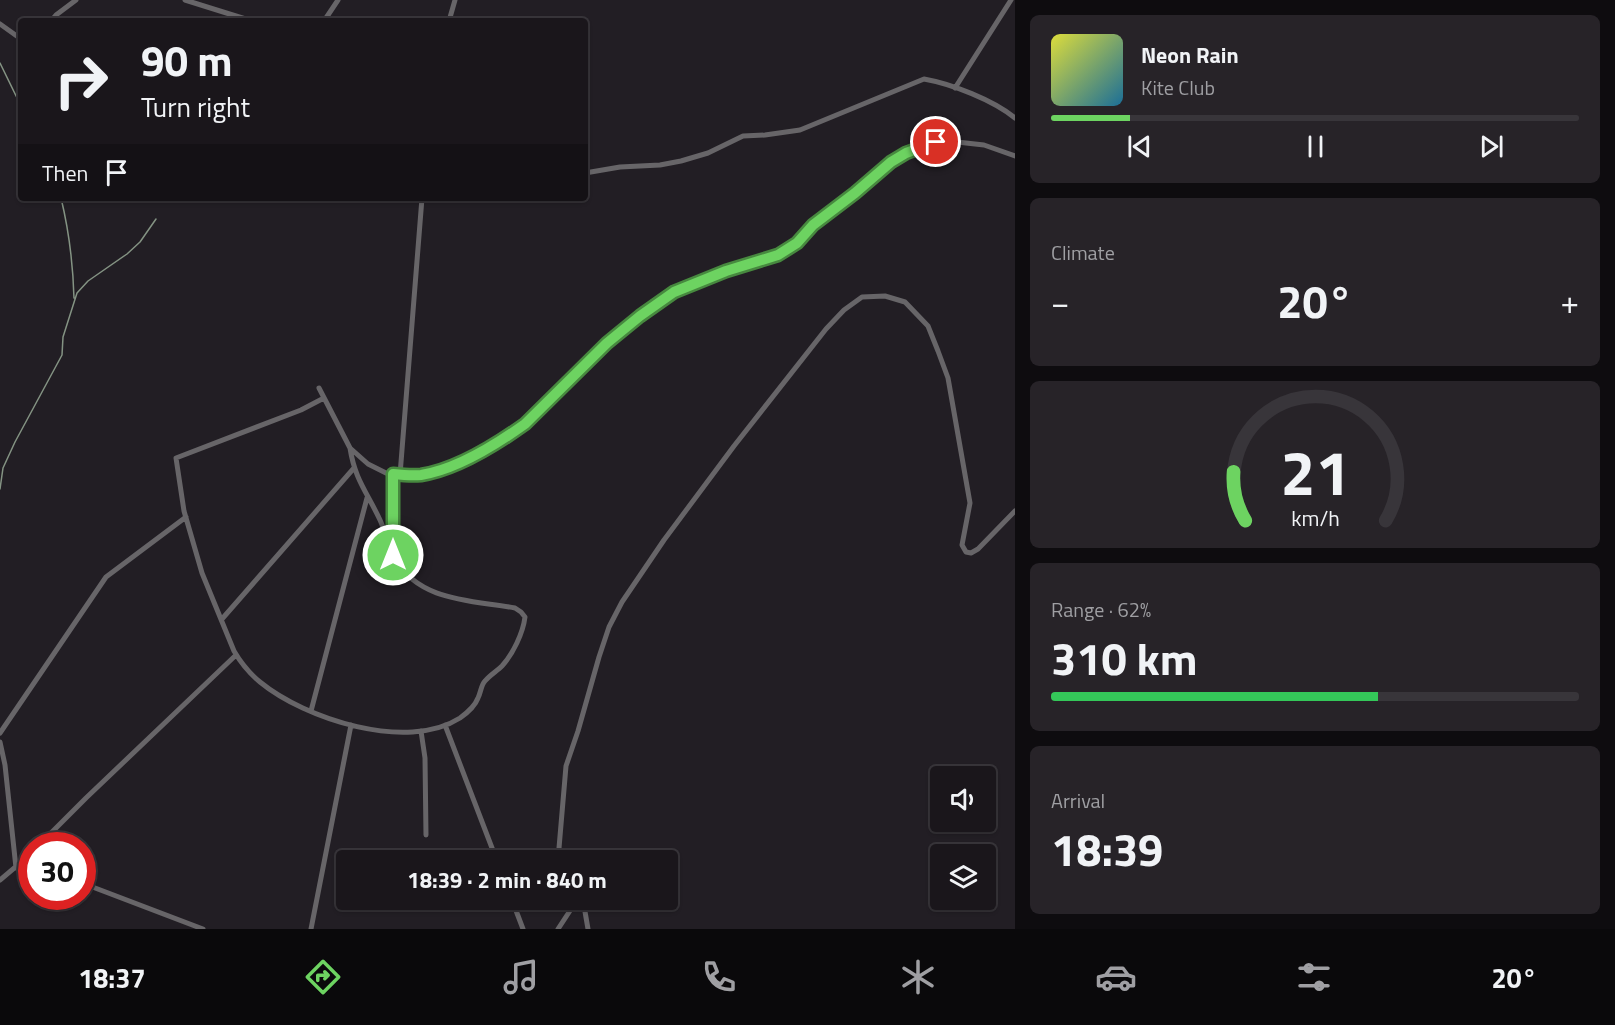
<!DOCTYPE html>
<html lang="en">
<head>
<meta charset="utf-8">
<style>
	:root { --surface:#1a161b; --page:#272328; --text:#f1f3f6; --muted:#9f9fa3; --line:#38353a; --accent:#6dd361 }
	body { margin:0; font-family:"Titillium Web",sans-serif; background:var(--page); color:var(--text); height:100vh; display:flex; flex-direction:column; font-size:22px; white-space:nowrap }
	* { box-sizing:border-box; margin:0 }
	p { font-size:20px; color:var(--muted) }
	.icon { flex:none; width:33px; height:33px; fill:none; stroke:currentColor; stroke-width:2; stroke-linecap:round; stroke-linejoin:round }
	.map { position:relative; flex:1; overflow:hidden }
	.side { display:flex; flex-direction:column; gap:15px; padding:15px; background:#0e0c0f; width:600px }
	.side>* { flex:none }
	.hud { position:absolute; left:18px; top:18px; width:570px; height:183px; border-radius:6px; box-shadow:0 2px 4px #0004,0 0 0 2px var(--line); background:#1a161b; color:var(--text); overflow:hidden }
	.controls { position:absolute; left:930px; top:766px; display:grid; gap:12px }
	.controls a { display:grid; place-items:center; width:66px; height:66px; border-radius:6px; background:var(--surface); box-shadow:0 2px 4px #0004,0 0 0 2px var(--line); font-size:30px }
	.speed { position:absolute; left:18px; top:832px; display:flex; gap:12px; font-size:30px; font-weight:700; text-align:center }
	.speed>* { display:grid; place-content:center; width:78px; height:78px; border-radius:50%; background:var(--surface); box-shadow:0 2px 4px #0004,0 0 0 2px var(--line); line-height:1 }
	.speed .limit { border:9px solid #d22; background:#fff; color:#111 }
	.pin { position:absolute; display:grid; place-items:center; width:51px; height:51px; color:#fff; margin:-26px; border:3px solid #fff; border-radius:50%; box-shadow:0 2px 6px #0007 }
	.me { position:absolute; width:66px; margin:-33px; rotate:0deg; stroke-linejoin:round; filter:drop-shadow(0 0 4px #0008) }
	.turn { display:flex; align-items:center; gap:21px; height:126px; padding:0 24px; font-size:27px }
	.turn .icon { width:78px; height:78px; stroke-width:2.5 }
	.turn b { display:block; font-size:42px; line-height:51px }
	.then { display:flex; align-items:center; height:57px; padding:0 24px; background:#0003; gap:12px; font-size:22px }
	.big { font-size:45px; font-weight:700; line-height:1.1 }
	.side .widget { flex:1; display:flex; flex-direction:column; justify-content:center; gap:9px; min-width:0; padding:0 21px; border-radius:9px; background:var(--page) }
	.side .dial { align-items:center; gap:0 }
	.dial svg { height:156px; overflow:visible; fill:none; stroke:var(--line); stroke-width:7; stroke-linecap:round; text-anchor:middle }
	.dial text { fill:var(--text); stroke:none }
	.song { display:flex; align-items:center; gap:18px }
	.cover { width:72px; height:72px; border-radius:9px; background:linear-gradient(135deg,hsl(60 70% 55%),hsl(200 70% 35%)) }
	.played { height:6px; border-radius:3px; background:linear-gradient(90deg,var(--accent) 15%,var(--line) 15%) }
	.keys { display:flex; justify-content:space-around; direction:ltr }
	.heat { display:flex; justify-content:space-between; align-items:center; font-size:33px; direction:ltr }
	.charge { height:9px; border-radius:4px; background:linear-gradient(90deg,#34c759 62%,var(--line) 0) }
	.trip { position:absolute; left:336px; top:850px; width:342px; height:60px; border-radius:6px; background:var(--surface); box-shadow:0 2px 4px #0004,0 0 0 2px var(--line); font-weight:700; line-height:60px; text-align:center }
	.tabs { display:flex; height:96px; justify-content:space-around; align-items:center; background:#0a090b; color:var(--muted) }
	.tabs .icon { width:42px; height:42px }
	.tabs .active { color:var(--accent) }
	.tabs b { font-size:27px; color:var(--text) }
	main { display:flex; flex:1; min-height:0 }
	.map>svg:first-child { display:block }
	.lines { fill:none; stroke-linecap:round; stroke-linejoin:round }
	.stream { stroke:#849383; stroke-width:1.5 }
	.street { stroke:#676568; stroke-width:5 }
	.route-casing { stroke:#47893f; stroke-width:15 }
	.route { stroke:#6dd361; stroke-width:10 }
</style>
</head>
<body>
<main>
<div class="map">
<svg width="1015" height="929" viewBox="0 0 1015 929">
	<rect width="100%" height="100%" fill="#221e24"/>
	<g class="lines">
		<path class="stream" d="M0 63 21 106
			M61 198C69 231 73 264 74 298
			M0 489 3 468 15 442 62 355 63 337 77 293 88 281 127 254 140 242 156 219"/>
		<path class="street" d="M185 0 252 21
			M51 21 56 15 76 0
			M324 21 338 0
			M449 21 455 0
			M0 24 21 39
			M955 88 1011 0
			M585 173 620 167 660 165 681 161 708 153 743 136 765 135 800 130 924 79C952 84 993 100 1015 118
			M319 388 350 448 368 464 386 473 414 476 447 467 467 459 525 424 607 343 640 316 674 292 725 271 778 255 797 243 813 225 855 193 891 162 906 153 935 142H957L984 145 1015 156
			M324 398 301 410 176 458 184 511 202 573 234 651C241 663 249 673 260 682 305 719 407 752 460 718 467 713 475 706 478 698 481 692 481 685 485 681 490 675 497 671 502 666 513 654 523 633 525 617L521 612 515 608C472 600 420 602 395 559 388 547 386 533 380 520 367 492 355 480 350 448
			M400 475 422 198
			M393 550V474
			M222 619 354 468
			M311 711 367 498
			M445 725 497 861
			M421 731 425 758 426 835
			M0 733 106 577 186 517
			M0 742 5 765 16 868 32 870
			M38 846 86 798 236 655
			M564 861 559 848 566 766 578 731 599 657 609 627 622 602 664 540 734 446 826 329 844 310 862 297 885 296 905 302 928 326 938 351 948 378 970 503 962 545 966 552 971 553 978 549 1015 511
			M0 880 32 853
			M82 883 203 929
			M512 900 523 929
			M583 900 588 929
			M311 929 351 725
			M558 929 577 900"/>
	</g>
	<g class="lines">
		<defs>
			<path id="route" d="M393 555V474C402 475 412 476 421 475 455 470 497 444 525 424L607 343 640 316 674 292 726 271 778 255 797 243 813 225 855 193 891 162 906 153 936 142"/>
		</defs>
		<use href="#route" class="route-casing"/>
		<use href="#route" class="route"/>
	</g>
</svg>
<div class="controls">
<a><svg class="icon" aria-label="sound" viewBox="0 0 24 24"><path d="M4 9h4l5-4v14l-5-4H4zM17 9q2 3 0 6"/></svg></a>
<a><svg class="icon" aria-label="layers" viewBox="0 0 24 24"><path d="M12 4l9 5-9 5-9-5zM3 14l9 5 9-5"/></svg></a>
</div>
<div class="speed"><div class="limit">30</div></div>
<div class="pin" style="left:936px;top:142px;background:#d93025"><svg class="icon" aria-label="arrive" viewBox="0 0 24 24"><path d="M6 21V4h12l-3 4 3 4H6"/></svg></div>
<svg class="me" style="left:393px;top:555px" viewBox="-20 -20 40 40"><circle r="17" fill="#6dd361" stroke="#fff" stroke-width="3"/><path d="M0-11L8 9 0 5-8 9z" fill="#fff"/></svg>
<div class="trip">18:39 · 2 min · 840 m</div>
<div class="hud">
<div class="turn"><svg class="icon" aria-label="right" viewBox="0 0 24 24"><path d="M7 20v-9h11M14 6l5 5-5 5"/></svg><div><b>90 m</b>Turn right</div></div>
<div class="then">Then<svg class="icon" aria-label="arrive" viewBox="0 0 24 24"><path d="M6 21V4h12l-3 4 3 4H6"/></svg></div>
</div>
</div>
<section class="side">
<div class="widget">
<div class="song"><i class="cover"></i><div><b>Neon Rain</b><p>Kite Club</p></div></div>
<div class="played"></div>
<div class="keys"><svg class="icon" aria-label="previous" viewBox="0 0 24 24"><path d="M18 5L8 12l10 7zM5 5v14"/></svg><svg class="icon" aria-label="pause" viewBox="0 0 24 24"><path d="M8 5v14M16 5v14"/></svg><svg class="icon" aria-label="next" viewBox="0 0 24 24"><path d="M6 5l10 7-10 7zM19 5v14"/></svg></div>
</div>
<div class="widget"><p>Climate</p>
<div class="heat"><a>−</a><b class="big">20°</b><a>+</a></div>
</div>
<div class="widget dial"><svg viewBox="0 0 100 80">
<path d="M14 69A42 42 0 1 1 86 69"/>
<path d="M14 69A42 42 0 0 1 8 44" stroke="#6dd361"/>
<text x="50" y="56" font-size="32" font-weight="700">21</text>
<text x="50" y="72" font-size="11">km/h</text>
</svg></div>
<div class="widget"><p>Range · 62%</p><b class="big">310 km</b><div class="charge"></div></div>
<div class="widget"><p>Arrival</p><b class="big">18:39</b></div>
</section>
</main>
<nav class="tabs">
<b>18:37</b>
<svg class="icon active" aria-label="directions" viewBox="0 0 24 24"><path d="M12 3l9 9-9 9-9-9zM9 14v-3h6M13 9l2 2-2 2"/></svg>
<svg class="icon" aria-label="music" viewBox="0 0 24 24"><path d="M9 18V5l10-2v13"/><circle cx="6" cy="18" r="3"/><circle cx="16" cy="16" r="3"/></svg>
<svg class="icon" aria-label="phone" viewBox="0 0 24 24"><path d="M5 4h4l2 5-3 2q2 4 5 5l2-3 5 2v4C11 20 4 13 5 4z"/></svg>
<svg class="icon" aria-label="climate" viewBox="0 0 24 24"><path d="M12 3v18M4 7l16 10M4 17L20 7"/></svg>
<svg class="icon" aria-label="car" viewBox="0 0 24 24"><path d="M5 17H2v-5l4-1 3-4h7l3 4 3 1v5h-3M9 17h6M6 11h13"/><circle cx="7" cy="17" r="2"/><circle cx="17" cy="17" r="2"/></svg>
<svg class="icon" aria-label="filters" viewBox="0 0 24 24"><path d="M4 7h16M4 17h16"/><circle cx="9" cy="7" r="2"/><circle cx="15" cy="17" r="2"/></svg>
<b>20°</b>
</nav>
</body>
</html>
